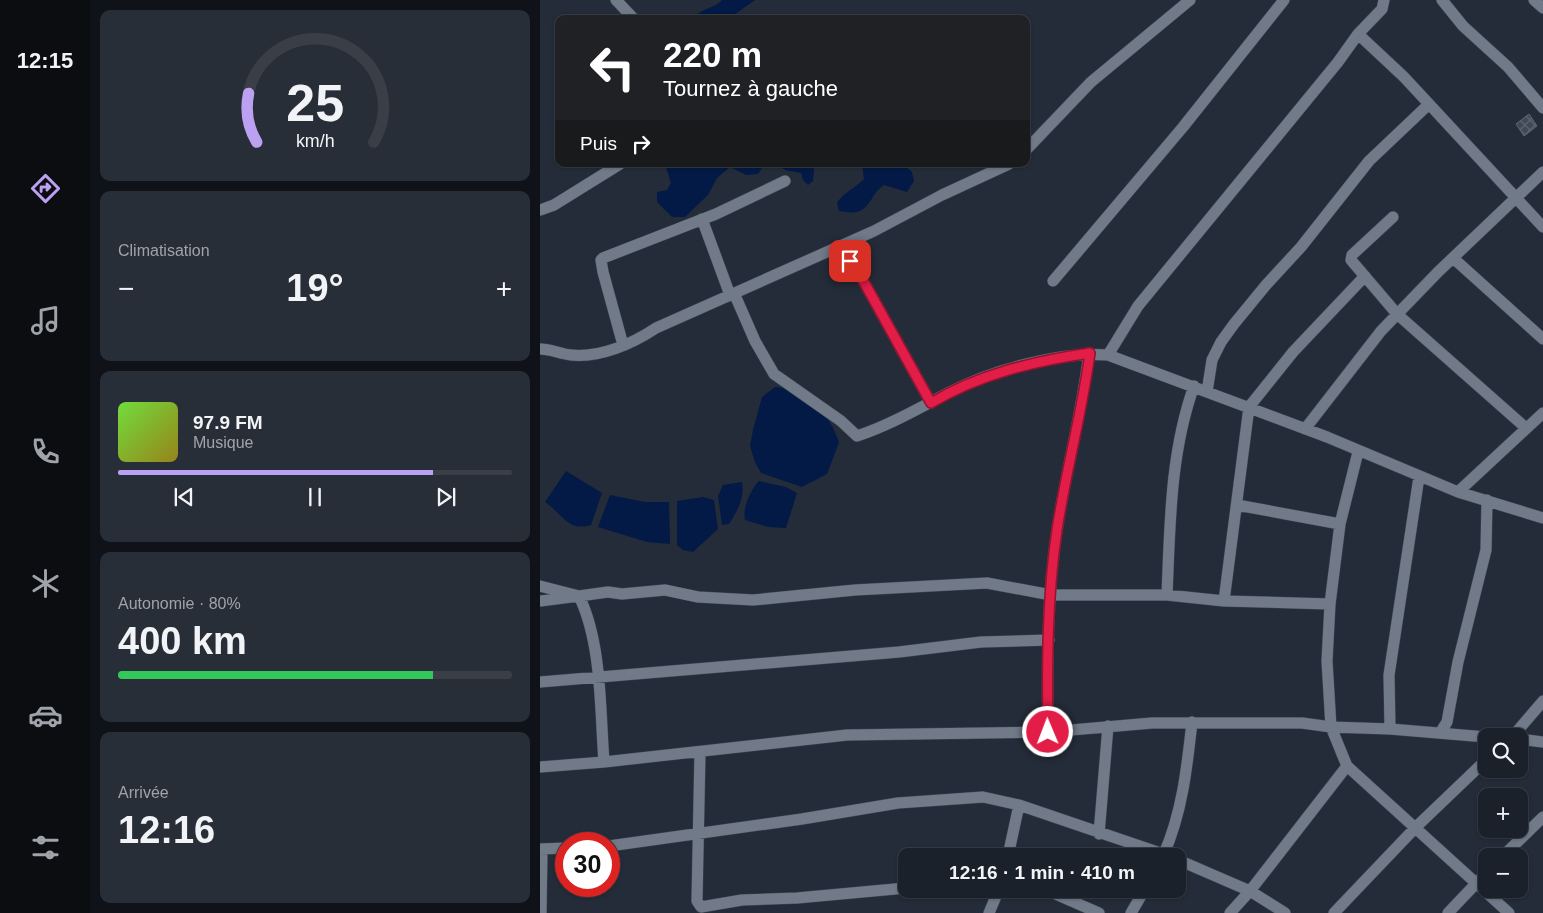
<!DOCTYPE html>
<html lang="fr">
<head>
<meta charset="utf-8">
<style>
	:root { --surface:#1b212b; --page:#282e37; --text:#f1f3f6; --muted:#a0a3a9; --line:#393e47; --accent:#bca0f2 }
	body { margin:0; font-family:Arial,sans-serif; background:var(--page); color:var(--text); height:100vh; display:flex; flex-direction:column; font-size:19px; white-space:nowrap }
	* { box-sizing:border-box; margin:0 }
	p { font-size:16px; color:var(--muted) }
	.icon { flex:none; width:28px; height:28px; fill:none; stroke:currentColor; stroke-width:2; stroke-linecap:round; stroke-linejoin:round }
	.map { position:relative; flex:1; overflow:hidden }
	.details { display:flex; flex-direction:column; gap:10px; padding:10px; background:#0f1218; width:450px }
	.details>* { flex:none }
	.top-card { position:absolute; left:15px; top:15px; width:475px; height:152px; border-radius:10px; box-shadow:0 1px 4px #0004,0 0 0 1px var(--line); background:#202124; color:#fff; overflow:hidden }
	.buttons { position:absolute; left:938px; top:728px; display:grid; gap:10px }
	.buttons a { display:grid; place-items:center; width:50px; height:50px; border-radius:10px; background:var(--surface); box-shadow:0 1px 4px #0004,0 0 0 1px var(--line); font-size:25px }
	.speed { position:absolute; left:15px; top:832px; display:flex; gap:10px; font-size:25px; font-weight:700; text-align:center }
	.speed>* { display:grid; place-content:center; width:65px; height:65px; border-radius:50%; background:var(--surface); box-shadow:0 1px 4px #0004,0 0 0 1px var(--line); line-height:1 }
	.speed .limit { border:8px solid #d22; background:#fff; color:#111 }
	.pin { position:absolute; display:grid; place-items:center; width:42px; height:42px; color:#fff; margin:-21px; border-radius:10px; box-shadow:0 2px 8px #0006 }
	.me { position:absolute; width:55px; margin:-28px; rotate:359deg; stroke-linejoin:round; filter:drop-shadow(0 0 4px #0008) }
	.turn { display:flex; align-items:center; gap:18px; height:105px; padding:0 25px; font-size:22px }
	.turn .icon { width:65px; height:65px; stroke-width:2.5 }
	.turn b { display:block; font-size:35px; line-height:42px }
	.then { display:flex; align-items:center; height:48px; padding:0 25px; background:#0003; gap:10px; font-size:19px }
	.big { font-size:38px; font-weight:700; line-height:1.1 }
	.details .tile { flex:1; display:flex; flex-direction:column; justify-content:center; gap:8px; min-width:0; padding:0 18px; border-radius:10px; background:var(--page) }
	.details .dial { align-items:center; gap:0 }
	.dial svg { height:130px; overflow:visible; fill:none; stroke:var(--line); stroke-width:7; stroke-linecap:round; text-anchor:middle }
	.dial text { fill:var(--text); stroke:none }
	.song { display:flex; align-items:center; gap:15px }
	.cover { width:60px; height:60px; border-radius:8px; background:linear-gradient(135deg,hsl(100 70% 55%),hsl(50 70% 35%)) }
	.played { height:5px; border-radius:2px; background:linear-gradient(90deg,var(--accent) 80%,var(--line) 80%) }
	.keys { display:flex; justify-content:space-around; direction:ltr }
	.heat { display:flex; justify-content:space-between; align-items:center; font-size:28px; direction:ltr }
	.charge { height:8px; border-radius:4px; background:linear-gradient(90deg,#34c759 80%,var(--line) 0) }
	.trip { position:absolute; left:358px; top:848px; width:288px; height:50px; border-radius:10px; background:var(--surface); box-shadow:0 1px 4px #0004,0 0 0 1px var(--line); font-weight:700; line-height:50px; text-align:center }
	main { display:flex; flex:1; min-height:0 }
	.menu { display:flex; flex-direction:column; width:90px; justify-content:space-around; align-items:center; background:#0b0d11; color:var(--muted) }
	.menu .icon { width:35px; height:35px }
	.menu .selected { color:var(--accent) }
	.menu b { font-size:22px; color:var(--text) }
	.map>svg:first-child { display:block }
	.water { fill:#021a45 }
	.building { fill:url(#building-cross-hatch); stroke:#5c6574 }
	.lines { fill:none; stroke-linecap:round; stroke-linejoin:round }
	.street-casing { stroke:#414752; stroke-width:12 }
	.street { stroke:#707a89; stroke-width:11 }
	.route-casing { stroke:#92132f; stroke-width:12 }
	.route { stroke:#e11d48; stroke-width:9 }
</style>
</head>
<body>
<main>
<nav class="menu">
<b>12:15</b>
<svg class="icon selected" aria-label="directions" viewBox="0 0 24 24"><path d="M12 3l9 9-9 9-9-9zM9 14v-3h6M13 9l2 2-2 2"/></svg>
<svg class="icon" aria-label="music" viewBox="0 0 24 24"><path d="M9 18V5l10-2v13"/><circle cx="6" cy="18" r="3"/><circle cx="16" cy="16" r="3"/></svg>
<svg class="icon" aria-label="phone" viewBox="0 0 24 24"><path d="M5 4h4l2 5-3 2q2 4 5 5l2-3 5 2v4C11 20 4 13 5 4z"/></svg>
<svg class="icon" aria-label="climate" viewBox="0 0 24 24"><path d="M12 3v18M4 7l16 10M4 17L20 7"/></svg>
<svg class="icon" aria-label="car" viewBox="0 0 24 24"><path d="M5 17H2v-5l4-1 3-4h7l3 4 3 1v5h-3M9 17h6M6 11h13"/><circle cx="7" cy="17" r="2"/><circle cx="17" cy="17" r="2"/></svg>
<svg class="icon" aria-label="filters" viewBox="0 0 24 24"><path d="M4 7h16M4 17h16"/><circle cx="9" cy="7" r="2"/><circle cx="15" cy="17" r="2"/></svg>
</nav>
<section class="details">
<div class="tile dial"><svg viewBox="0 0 100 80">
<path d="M14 69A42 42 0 1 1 86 69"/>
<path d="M14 69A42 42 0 0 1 9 39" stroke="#bca0f2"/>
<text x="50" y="56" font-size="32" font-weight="700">25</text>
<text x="50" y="72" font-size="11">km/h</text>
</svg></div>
<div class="tile"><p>Climatisation</p>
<div class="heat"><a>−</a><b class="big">19°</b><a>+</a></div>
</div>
<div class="tile">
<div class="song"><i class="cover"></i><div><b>97.9 FM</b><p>Musique</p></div></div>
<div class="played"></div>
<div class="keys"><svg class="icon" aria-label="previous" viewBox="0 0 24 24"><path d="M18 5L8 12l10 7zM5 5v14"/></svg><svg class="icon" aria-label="pause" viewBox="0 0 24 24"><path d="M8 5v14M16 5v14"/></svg><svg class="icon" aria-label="next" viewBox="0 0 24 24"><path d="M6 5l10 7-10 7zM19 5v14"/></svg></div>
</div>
<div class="tile"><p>Autonomie · 80%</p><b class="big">400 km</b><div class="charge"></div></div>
<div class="tile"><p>Arrivée</p><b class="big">12:16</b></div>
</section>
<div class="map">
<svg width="1003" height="913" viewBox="0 0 1003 913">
	<defs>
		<pattern id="building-cross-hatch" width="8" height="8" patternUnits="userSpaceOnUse" patternTransform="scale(1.25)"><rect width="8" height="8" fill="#414957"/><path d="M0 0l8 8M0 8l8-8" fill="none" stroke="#5c6370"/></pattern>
	</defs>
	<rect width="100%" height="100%" fill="#242c39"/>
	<path class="water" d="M182 0H215L194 15 192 19H158L157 15C163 8 175 8 182 0Z
		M129 164H235L222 168 218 174 206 175 190 167 177 178 168 195 145 217H132L117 202V192L127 190 131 183 126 167Z
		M237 164H272L274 170 273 181 268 185 263 180 261 173 245 170Z
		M322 164H363L372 172 374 181 367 192 344 185C326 197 333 218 299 211L297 203C302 194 315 188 324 179Z
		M235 387C269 388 288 412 299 442L287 474 262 487 221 473 215 462 210 446 213 430 222 397Z
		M26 471 62 493 51 525C27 532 23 514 5 502Z
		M219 481 246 487 257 493 246 528 228 527 205 520C202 508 211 489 219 481Z
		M202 482C205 497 197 512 189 524L182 525 178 496 183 485Z
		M70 495 105 502H129L130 544 107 542 58 527Z
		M163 497 174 500 178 529 153 552 143 550 137 545V501Z"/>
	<path class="building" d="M989 114 997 126 984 136 976 124Z"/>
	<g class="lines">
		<defs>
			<path id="street" d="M76 0 94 19
				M902 0 923 26 968 67 1003 108
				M994 0 1003 8
				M818 34 864 77 1003 227
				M486 150 551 82 650 0
				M0 210 14 205 80 164
				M853 217 812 255 811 260 857 314 986 428
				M162 219 190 295
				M299 246 324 282 391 403
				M913 258 1003 339
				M513 281 643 127 744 0
				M194 293 215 341 234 374 301 421 317 436C350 425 379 408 410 392 452 370 521 351 568 355L787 437 918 492 1003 413
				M83 345 63 272 61 260 63 258 176 214 245 181
				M0 349C11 349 20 354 31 355 60 358 92 344 116 328L334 231 402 195 469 164
				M568 355 598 306 798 62 818 34 842 9 844 0
				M667 392 672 360 681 342 694 324 726 285 761 247 829 161 888 105
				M765 429 841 331 898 272 1003 172
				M818 452 800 524 790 604 787 661 791 727 807 766 969 913
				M918 492 1003 518
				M697 505 800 524
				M0 586 39 596 68 592 82 594 125 590 158 597 213 600 315 590 447 583 511 595H627L684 601 790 604
				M627 595C630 525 630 453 654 386
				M0 601 39 596C62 643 60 710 64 762
				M684 601 709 407 753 352 825 276
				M0 682 359 652 441 642 509 640
				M850 729 849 675 879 477
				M508 732C507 665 507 596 517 530 526 470 542 413 549 353
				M900 733 907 722 918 662 946 550 947 500
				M973 736 1003 701
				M979 739 1003 742
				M160 752 157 901 161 907 202 900 257 898 366 888
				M0 767 64 762 307 735 508 732 612 723H762L791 727 850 729 946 737
				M559 834 568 726
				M69 846 262 819 358 803 443 797 479 805 629 856
				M0 849 26 848
				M468 856 479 805
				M623 856C642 814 647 768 652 722
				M963 856 1003 817
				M636 859 710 891 745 913
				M504 889 559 913
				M1 913 2 849
				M449 913 459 889
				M591 913 605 889
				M690 913 710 891 807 766
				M794 913 876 827 946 760
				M908 913 946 873"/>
		</defs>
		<use href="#street" class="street-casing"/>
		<use href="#street" class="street"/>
	</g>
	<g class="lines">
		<defs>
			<path id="route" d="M310 261 324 282 391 403C439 374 495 361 550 353 542 413 526 470 517 530 507 596 507 665 508 732"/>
		</defs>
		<use href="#route" class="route-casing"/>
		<use href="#route" class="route"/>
	</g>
</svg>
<div class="buttons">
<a><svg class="icon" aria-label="search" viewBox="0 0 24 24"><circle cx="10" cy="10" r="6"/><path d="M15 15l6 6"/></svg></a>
<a>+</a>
<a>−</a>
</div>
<div class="speed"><div class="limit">30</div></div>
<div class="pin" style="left:310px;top:261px;background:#d93025"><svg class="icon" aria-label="arrive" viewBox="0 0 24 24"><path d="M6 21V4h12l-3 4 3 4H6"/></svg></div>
<svg class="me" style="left:508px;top:732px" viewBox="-20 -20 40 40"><circle r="17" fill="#e11d48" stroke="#fff" stroke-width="3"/><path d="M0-11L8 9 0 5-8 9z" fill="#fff"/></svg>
<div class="trip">12:16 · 1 min · 410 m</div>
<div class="top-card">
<div class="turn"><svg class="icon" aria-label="left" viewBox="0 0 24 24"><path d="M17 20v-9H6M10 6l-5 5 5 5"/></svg><div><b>220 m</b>Tournez à gauche</div></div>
<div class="then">Puis<svg class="icon" aria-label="right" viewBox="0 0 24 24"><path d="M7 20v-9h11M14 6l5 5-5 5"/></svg></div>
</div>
</div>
</main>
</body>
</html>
